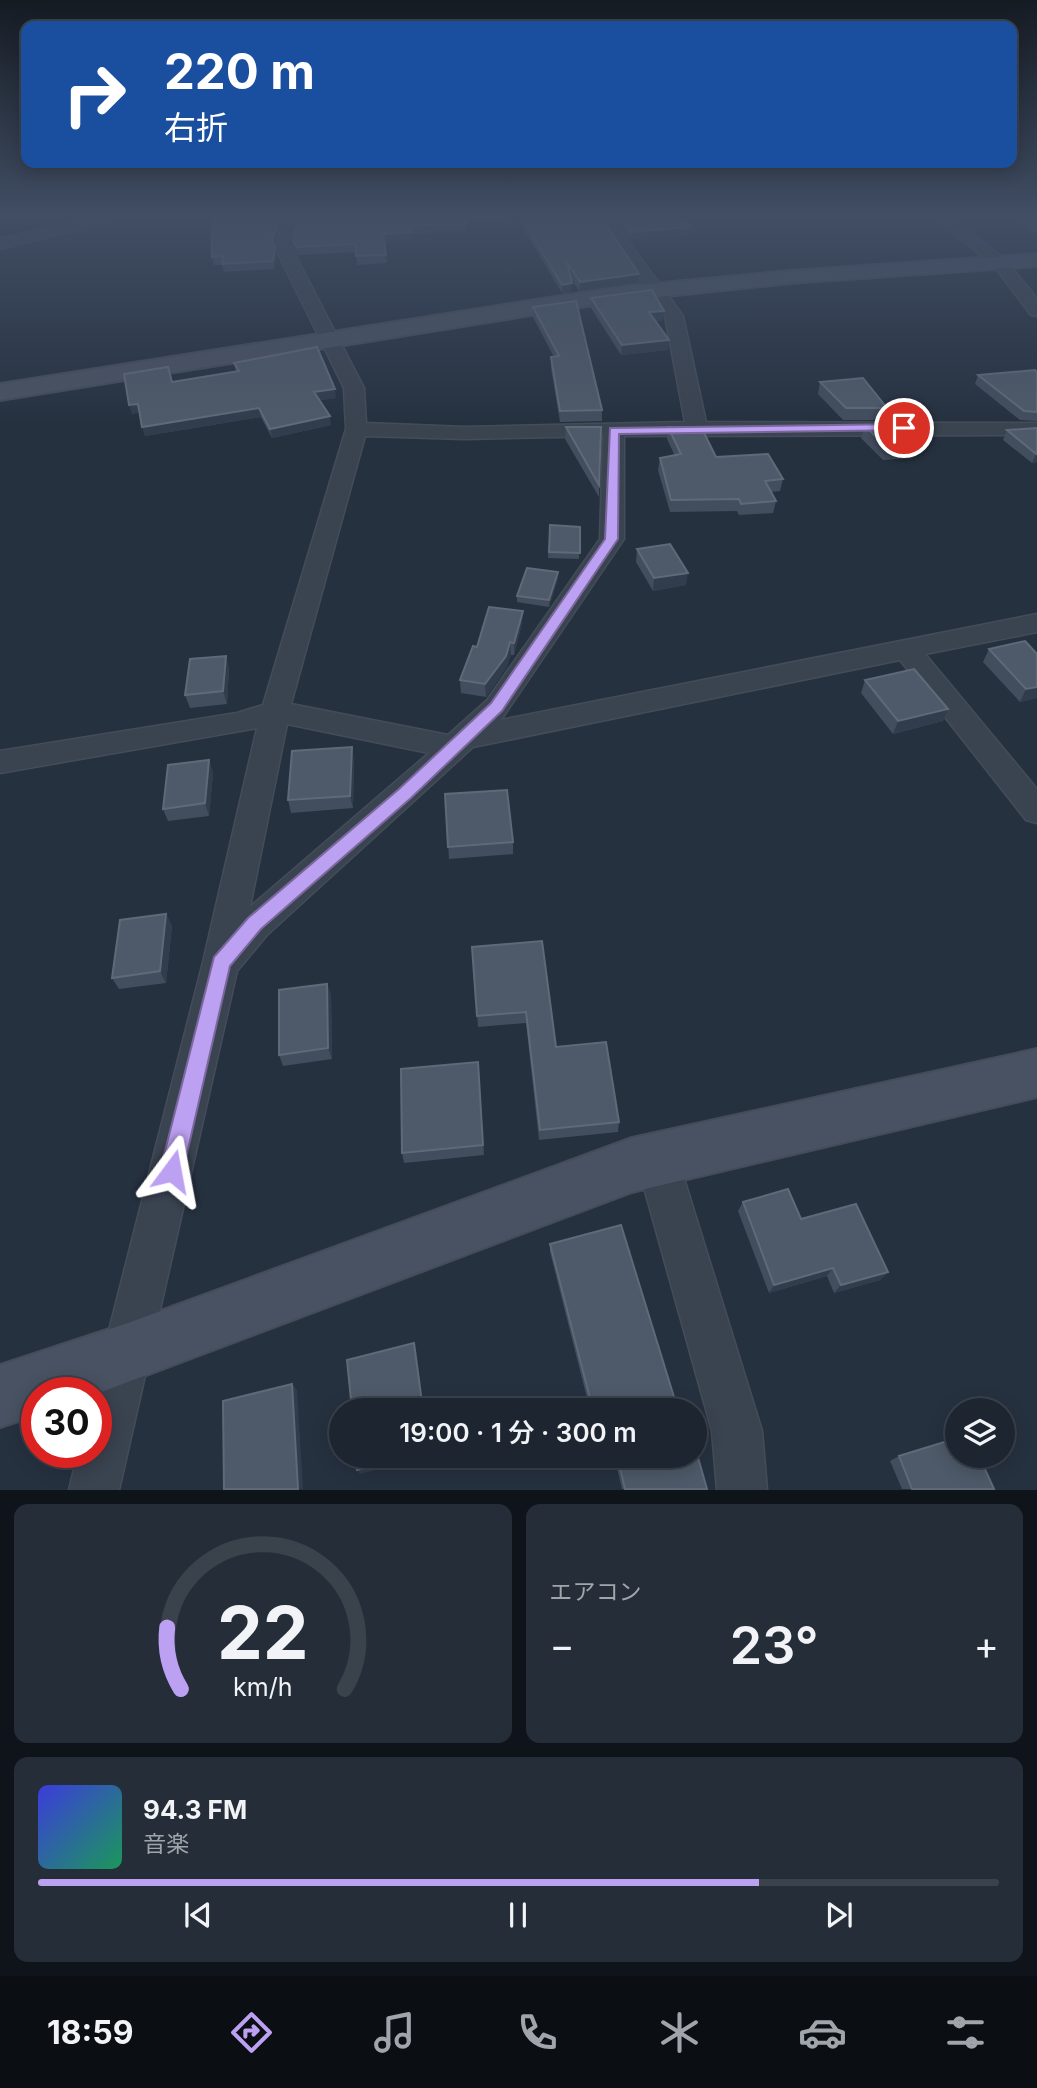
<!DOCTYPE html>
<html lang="ja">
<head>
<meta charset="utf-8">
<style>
	:root { --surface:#1c2530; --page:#252d38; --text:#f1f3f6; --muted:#a0a5ab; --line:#3a424c; --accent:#bca0f2 }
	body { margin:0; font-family:Inter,"Noto Sans JP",sans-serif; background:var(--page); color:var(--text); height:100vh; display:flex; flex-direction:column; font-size:26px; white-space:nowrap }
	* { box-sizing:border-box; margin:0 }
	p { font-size:23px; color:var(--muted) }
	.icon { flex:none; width:38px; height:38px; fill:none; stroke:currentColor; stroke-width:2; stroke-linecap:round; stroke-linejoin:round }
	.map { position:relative; height:1490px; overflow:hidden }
	.panel { display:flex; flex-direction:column; gap:14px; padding:14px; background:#0f141a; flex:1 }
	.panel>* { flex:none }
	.banner { position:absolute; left:21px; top:21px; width:996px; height:147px; border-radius:14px; box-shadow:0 4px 18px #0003,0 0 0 2px var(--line); background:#1a4fa0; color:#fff; overflow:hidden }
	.buttons { position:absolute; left:945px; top:1398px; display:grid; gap:14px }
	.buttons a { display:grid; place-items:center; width:70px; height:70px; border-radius:50%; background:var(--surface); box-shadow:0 4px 18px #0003,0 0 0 2px var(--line); font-size:35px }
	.speed { position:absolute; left:21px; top:1377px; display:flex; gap:14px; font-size:35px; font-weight:700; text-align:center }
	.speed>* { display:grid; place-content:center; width:91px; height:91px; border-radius:50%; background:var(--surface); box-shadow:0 4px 18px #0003,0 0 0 2px var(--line); line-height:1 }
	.speed .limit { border:10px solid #d22; background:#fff; color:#111 }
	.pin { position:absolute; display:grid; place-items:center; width:60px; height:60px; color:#fff; margin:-30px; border:4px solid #fff; border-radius:50%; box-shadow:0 2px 7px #0007 }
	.me { position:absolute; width:77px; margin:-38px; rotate:13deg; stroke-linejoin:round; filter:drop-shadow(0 0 5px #0008) }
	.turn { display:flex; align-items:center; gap:24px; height:147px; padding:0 28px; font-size:32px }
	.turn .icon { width:91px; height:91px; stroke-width:2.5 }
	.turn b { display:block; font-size:49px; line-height:60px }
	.big { font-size:52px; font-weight:600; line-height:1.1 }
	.panel .tile { flex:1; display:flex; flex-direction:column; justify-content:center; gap:10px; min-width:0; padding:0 24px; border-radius:14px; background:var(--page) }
	.panel .dial { align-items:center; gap:0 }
	.dial svg { height:182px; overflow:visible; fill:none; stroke:var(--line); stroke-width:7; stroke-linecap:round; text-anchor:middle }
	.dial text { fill:var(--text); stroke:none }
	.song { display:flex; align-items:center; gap:21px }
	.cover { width:84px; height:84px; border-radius:10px; background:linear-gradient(135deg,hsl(240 70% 55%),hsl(150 70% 35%)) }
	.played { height:7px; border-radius:4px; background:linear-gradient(90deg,var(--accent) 75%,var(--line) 75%) }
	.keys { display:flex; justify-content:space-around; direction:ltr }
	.heat { display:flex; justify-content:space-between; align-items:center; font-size:38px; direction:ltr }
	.panel .tiles { flex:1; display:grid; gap:14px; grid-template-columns:1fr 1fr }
	.tile:last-child { grid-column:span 2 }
	.trip { position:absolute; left:329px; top:1398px; width:378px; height:70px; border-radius:35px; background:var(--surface); box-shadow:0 4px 18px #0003,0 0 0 2px var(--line); font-weight:600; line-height:70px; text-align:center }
	.dock { display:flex; height:112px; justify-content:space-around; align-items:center; background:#0b0f13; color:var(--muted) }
	.dock .icon { width:49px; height:49px }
	.dock .selected { color:var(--accent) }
	.dock b { font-size:32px; color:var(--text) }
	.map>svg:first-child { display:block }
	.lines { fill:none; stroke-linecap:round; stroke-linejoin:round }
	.river { fill:#19283e; fill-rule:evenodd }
	.street-casing { stroke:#444c59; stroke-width:3 }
	.secondary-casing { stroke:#444c59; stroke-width:4 }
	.street { fill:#3a4350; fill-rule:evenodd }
	.secondary { fill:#495262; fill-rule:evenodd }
	.wall { fill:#424d5d }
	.shaded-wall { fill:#313d4d }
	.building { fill:#4e5a69; stroke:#5f6978; stroke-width:2 }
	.route { fill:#bca0f2; stroke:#7a689d; stroke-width:2 }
</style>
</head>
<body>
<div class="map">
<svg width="1037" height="1490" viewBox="0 0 1037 1490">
	<rect width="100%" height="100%" fill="#263140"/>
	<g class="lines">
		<path class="river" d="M65 214H122L118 220 0 249V229Z"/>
		<defs>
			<path id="street" d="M107 214H135L0 249V239Z
				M285 214H300L292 249 364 388 366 423 465 427 685 422 665 316 593 214H608L683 316 706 422 1037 423V435L624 436V539L501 720 1037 614V632L925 654 1037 789V823L1026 820 900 660 473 747 267 935 237 971 119 1490H69L78 1452H96V1393H93L203 962 257 728 0 773V751L237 713 263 705 346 429 344 388 276 249ZM365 436 465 439 603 436 600 539 487 700 448 735 291 704ZM287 724 429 753 250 907Z
				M930 214H947L1006 260 1037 299V316L1031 315 994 266Z
				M657 1138 672 1144 678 1159 762 1431 767 1490H717L712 1431 636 1159 642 1144Z"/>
			<path id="secondary" d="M1037 254V266L790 283 619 301 0 400V384L619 287 790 271Z
				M1037 1049V1097L632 1192 96 1394 37 1393V1415L0 1427V1365L128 1323 632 1138Z"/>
		</defs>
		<use href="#street" class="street-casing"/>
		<use href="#secondary" class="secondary-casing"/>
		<use href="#street" class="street"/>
		<use href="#secondary" class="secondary"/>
	</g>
	<path class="wall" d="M211 214H284L274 246 276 256 274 269 224 272 222 265H214L212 257Z
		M299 214H599L639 274 638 283 579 291 570 276 571 292 562 293 519 222 466 227V231L411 234 412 240 384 242 387 263 357 265 356 252 298 255 295 249 293 241Z
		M612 214H679L690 235 630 240Z
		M1009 214H1037V234L1008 217Z
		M591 298 663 321H656L668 350 621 355 591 308Z
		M533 307 602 410V421L560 422 551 368V357H554L533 317Z
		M234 363 336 398 320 400 331 425 272 438 261 417 145 436 139 412 132 414 172 382 236 372Z
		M1037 372V421L1020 420 975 384 978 375Z
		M820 382 887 408 884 420H843L818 394Z
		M865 426 917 446 913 458 883 460 861 438Z
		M566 427 599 485V497L565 439Z
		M668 427 716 457 783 479 780 491 771 492 776 501 773 513 739 515 737 511 670 512 658 470 660 458 675 456 667 439Z
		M1037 428V462L1032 463 1003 440 1007 430Z
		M550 525 580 527 579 559 548 558Z
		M637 549 686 585 653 591 636 562Z
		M558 578 549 607 517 602V596Z
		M522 623 514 655H511L506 668 486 697 461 693 460 680 477 647Z
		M989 649 1037 654V698L1020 702 983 662Z
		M229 668 227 704 190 708 185 695Z
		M865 680 948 709 943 721 893 734 861 693Z
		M209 760 213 773 209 816 168 821 163 809Z
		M354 760 353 808 291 813 288 800Z
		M445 794 513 842V854L449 859Z
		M166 914 172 926 166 983 119 989 112 978Z
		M472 947 619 1122 618 1132 539 1140 526 1023 478 1027Z
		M327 984 331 995 332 1059 283 1066 279 1055Z
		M478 1062 484 1155 404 1163 402 1153Z
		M743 1202 801 1219 888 1272 880 1280 834 1293 827 1276 769 1293 738 1211Z
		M550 1244 678 1410H590L550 1252Z
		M614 1456H695L707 1489H622Z
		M899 1456 994 1489H902L890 1461Z"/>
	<path class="shaded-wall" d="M280 214H284L273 248 272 240Z
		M519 214V222L466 227 465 219Z
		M691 227 690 235 630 240 631 232Z
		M411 232 412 240 384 242 383 234Z
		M275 248 276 256 274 269 273 261Z
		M639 274 638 283 579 291 580 282Z
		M572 283 571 292 562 293V285Z
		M664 311 663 321 648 322 649 312Z
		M669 340 668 350 621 355 622 345Z
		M335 389 336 398 316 401 314 392Z
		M138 404 140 412 132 414 129 405Z
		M259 408 261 417 145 436 142 427Z
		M330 416 331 425 272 438 270 429Z
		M1037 453V462L1032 463 1036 454Z
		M558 572V578L549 607V600Z
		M688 573 686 585 653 591 654 578Z
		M523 611 522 623 514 655V643Z
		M510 642 511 655 506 668 486 697 485 684Z
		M226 656 229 668 227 704 223 691Z
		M1037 687V698L1020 702 1026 689Z
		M948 709 943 721 893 734 898 721Z
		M352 747 354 760 353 808 350 796Z
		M209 760 213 773 209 816 205 803Z
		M166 914 172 926 166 983 160 971Z
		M327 984 331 995 332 1059 328 1048Z
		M833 1268 827 1276 769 1293 774 1285Z
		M888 1272 880 1280 834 1293 841 1285Z
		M414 1343 416 1350 424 1410H423Z
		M292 1384 297 1390 303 1489H298Z
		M410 1456H430L360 1474 357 1470Z"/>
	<path class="building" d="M211 214H280L272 240 275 248 273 261 222 264 223 256 212 257Z
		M299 214H517L465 219 466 223 409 226 411 232 383 234 386 255 356 256 355 244 297 247 293 241Z
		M519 214H599L639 274 580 282 567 262 572 283 562 285Z
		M618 214H679L691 227 631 232Z
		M1017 214H1037V226Z
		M652 290 664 311 649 312 669 340 622 345 591 298Z
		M576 301 602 410 560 411 551 357 559 356 533 307Z
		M317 347 335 389 314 392 330 416 270 429 259 408 142 427 138 404 129 405 124 374 168 367 172 382 239 371 234 363Z
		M1035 370 1037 372V412L1024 411 978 375Z
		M863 378 887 408H846L820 382Z
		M865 426H902L917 446 887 448Z
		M566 427H601L599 485Z
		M668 427H701L716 457 768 454 783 479 765 481 776 501 741 504 739 499 671 500 660 458 681 454Z
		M1037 428V453L1036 454 1007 430Z
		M550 525 580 527V553L549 552Z
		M670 544 688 573 654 578 637 549Z
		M527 568 558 572 549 600 517 596Z
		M489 607 523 611 514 643 510 642 506 656 485 684 460 680 473 646 477 647Z
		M1025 641 1037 654V687L1026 689 989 649Z
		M226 656 223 691 185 695 190 659Z
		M914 669 948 709 898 721 865 680Z
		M352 747 350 796 288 800 292 751Z
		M209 760 205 803 163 809 168 765Z
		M507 790 513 842 448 847 445 794Z
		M166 914 160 971 112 978 120 920Z
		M542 941 556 1047 606 1042 619 1122 540 1130 526 1012 477 1016 472 947Z
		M327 984 328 1048 279 1055V990Z
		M478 1062 483 1145 402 1153 401 1069Z
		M788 1189 801 1219 856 1204 888 1272 841 1285 833 1268 774 1285 743 1202Z
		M621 1225 678 1410H593L550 1244Z
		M414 1343 423 1410H352L347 1360Z
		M292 1384 298 1489H224L223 1401Z
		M957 1438V1456H979L994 1489H912L899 1456Z
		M695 1447 707 1489H625L617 1456H695Z
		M355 1456H410L357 1470Z"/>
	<linearGradient id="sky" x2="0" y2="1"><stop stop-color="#151b23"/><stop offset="0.51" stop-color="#414e64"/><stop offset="1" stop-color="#414e64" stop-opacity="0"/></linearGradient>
	<rect width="1037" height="423" fill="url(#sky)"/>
	<path class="route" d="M904 424 908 425V430L619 434 618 539 502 711 411 798 261 929 230 966 183 1171 179 1179 172 1182 164 1179 160 1171 214 957 248 918 399 789 491 703 605 539 610 428Z"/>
</svg>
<div class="buttons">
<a><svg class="icon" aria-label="layers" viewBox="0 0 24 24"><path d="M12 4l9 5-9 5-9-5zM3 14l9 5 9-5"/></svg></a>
</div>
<div class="speed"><div class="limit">30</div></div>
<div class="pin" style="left:904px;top:428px;background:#d93025"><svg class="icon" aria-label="arrive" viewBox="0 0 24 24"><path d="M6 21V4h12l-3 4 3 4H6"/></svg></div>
<svg class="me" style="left:172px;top:1171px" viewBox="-20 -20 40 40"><path d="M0-17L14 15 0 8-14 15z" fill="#bca0f2" stroke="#fff" stroke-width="4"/></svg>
<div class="trip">19:00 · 1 分 · 300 m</div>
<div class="banner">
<div class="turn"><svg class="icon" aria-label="right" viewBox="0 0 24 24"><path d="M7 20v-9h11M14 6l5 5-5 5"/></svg><div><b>220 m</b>右折</div></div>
</div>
</div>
<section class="panel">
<div class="tiles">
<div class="tile dial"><svg viewBox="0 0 100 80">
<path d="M14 69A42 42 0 1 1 86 69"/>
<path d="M14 69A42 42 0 0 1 8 42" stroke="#bca0f2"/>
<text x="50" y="56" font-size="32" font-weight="700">22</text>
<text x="50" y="72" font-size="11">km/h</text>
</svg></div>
<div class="tile"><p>エアコン</p>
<div class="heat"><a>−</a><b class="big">23°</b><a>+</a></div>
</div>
<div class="tile">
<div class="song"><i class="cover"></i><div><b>94.3 FM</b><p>音楽</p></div></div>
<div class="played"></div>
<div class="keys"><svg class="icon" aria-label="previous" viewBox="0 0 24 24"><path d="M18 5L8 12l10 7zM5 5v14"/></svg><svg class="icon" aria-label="pause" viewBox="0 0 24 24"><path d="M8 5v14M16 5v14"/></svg><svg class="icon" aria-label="next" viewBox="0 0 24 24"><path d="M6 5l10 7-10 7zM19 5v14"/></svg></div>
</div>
</div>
</section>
<nav class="dock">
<b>18:59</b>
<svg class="icon selected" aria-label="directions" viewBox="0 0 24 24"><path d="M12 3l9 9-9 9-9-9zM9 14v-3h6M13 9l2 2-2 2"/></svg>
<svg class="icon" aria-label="music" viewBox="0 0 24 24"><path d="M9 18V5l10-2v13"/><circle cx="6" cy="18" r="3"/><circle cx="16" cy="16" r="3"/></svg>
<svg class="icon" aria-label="phone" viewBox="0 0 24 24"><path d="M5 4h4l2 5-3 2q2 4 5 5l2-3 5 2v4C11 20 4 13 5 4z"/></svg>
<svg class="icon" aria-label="climate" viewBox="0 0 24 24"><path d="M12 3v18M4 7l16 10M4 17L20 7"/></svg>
<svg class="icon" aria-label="car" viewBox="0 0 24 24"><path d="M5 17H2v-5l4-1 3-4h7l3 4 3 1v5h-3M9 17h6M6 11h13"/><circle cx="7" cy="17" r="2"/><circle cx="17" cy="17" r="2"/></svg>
<svg class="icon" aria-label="filters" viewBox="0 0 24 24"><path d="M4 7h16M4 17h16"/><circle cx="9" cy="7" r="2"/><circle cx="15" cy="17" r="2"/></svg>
</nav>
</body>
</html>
